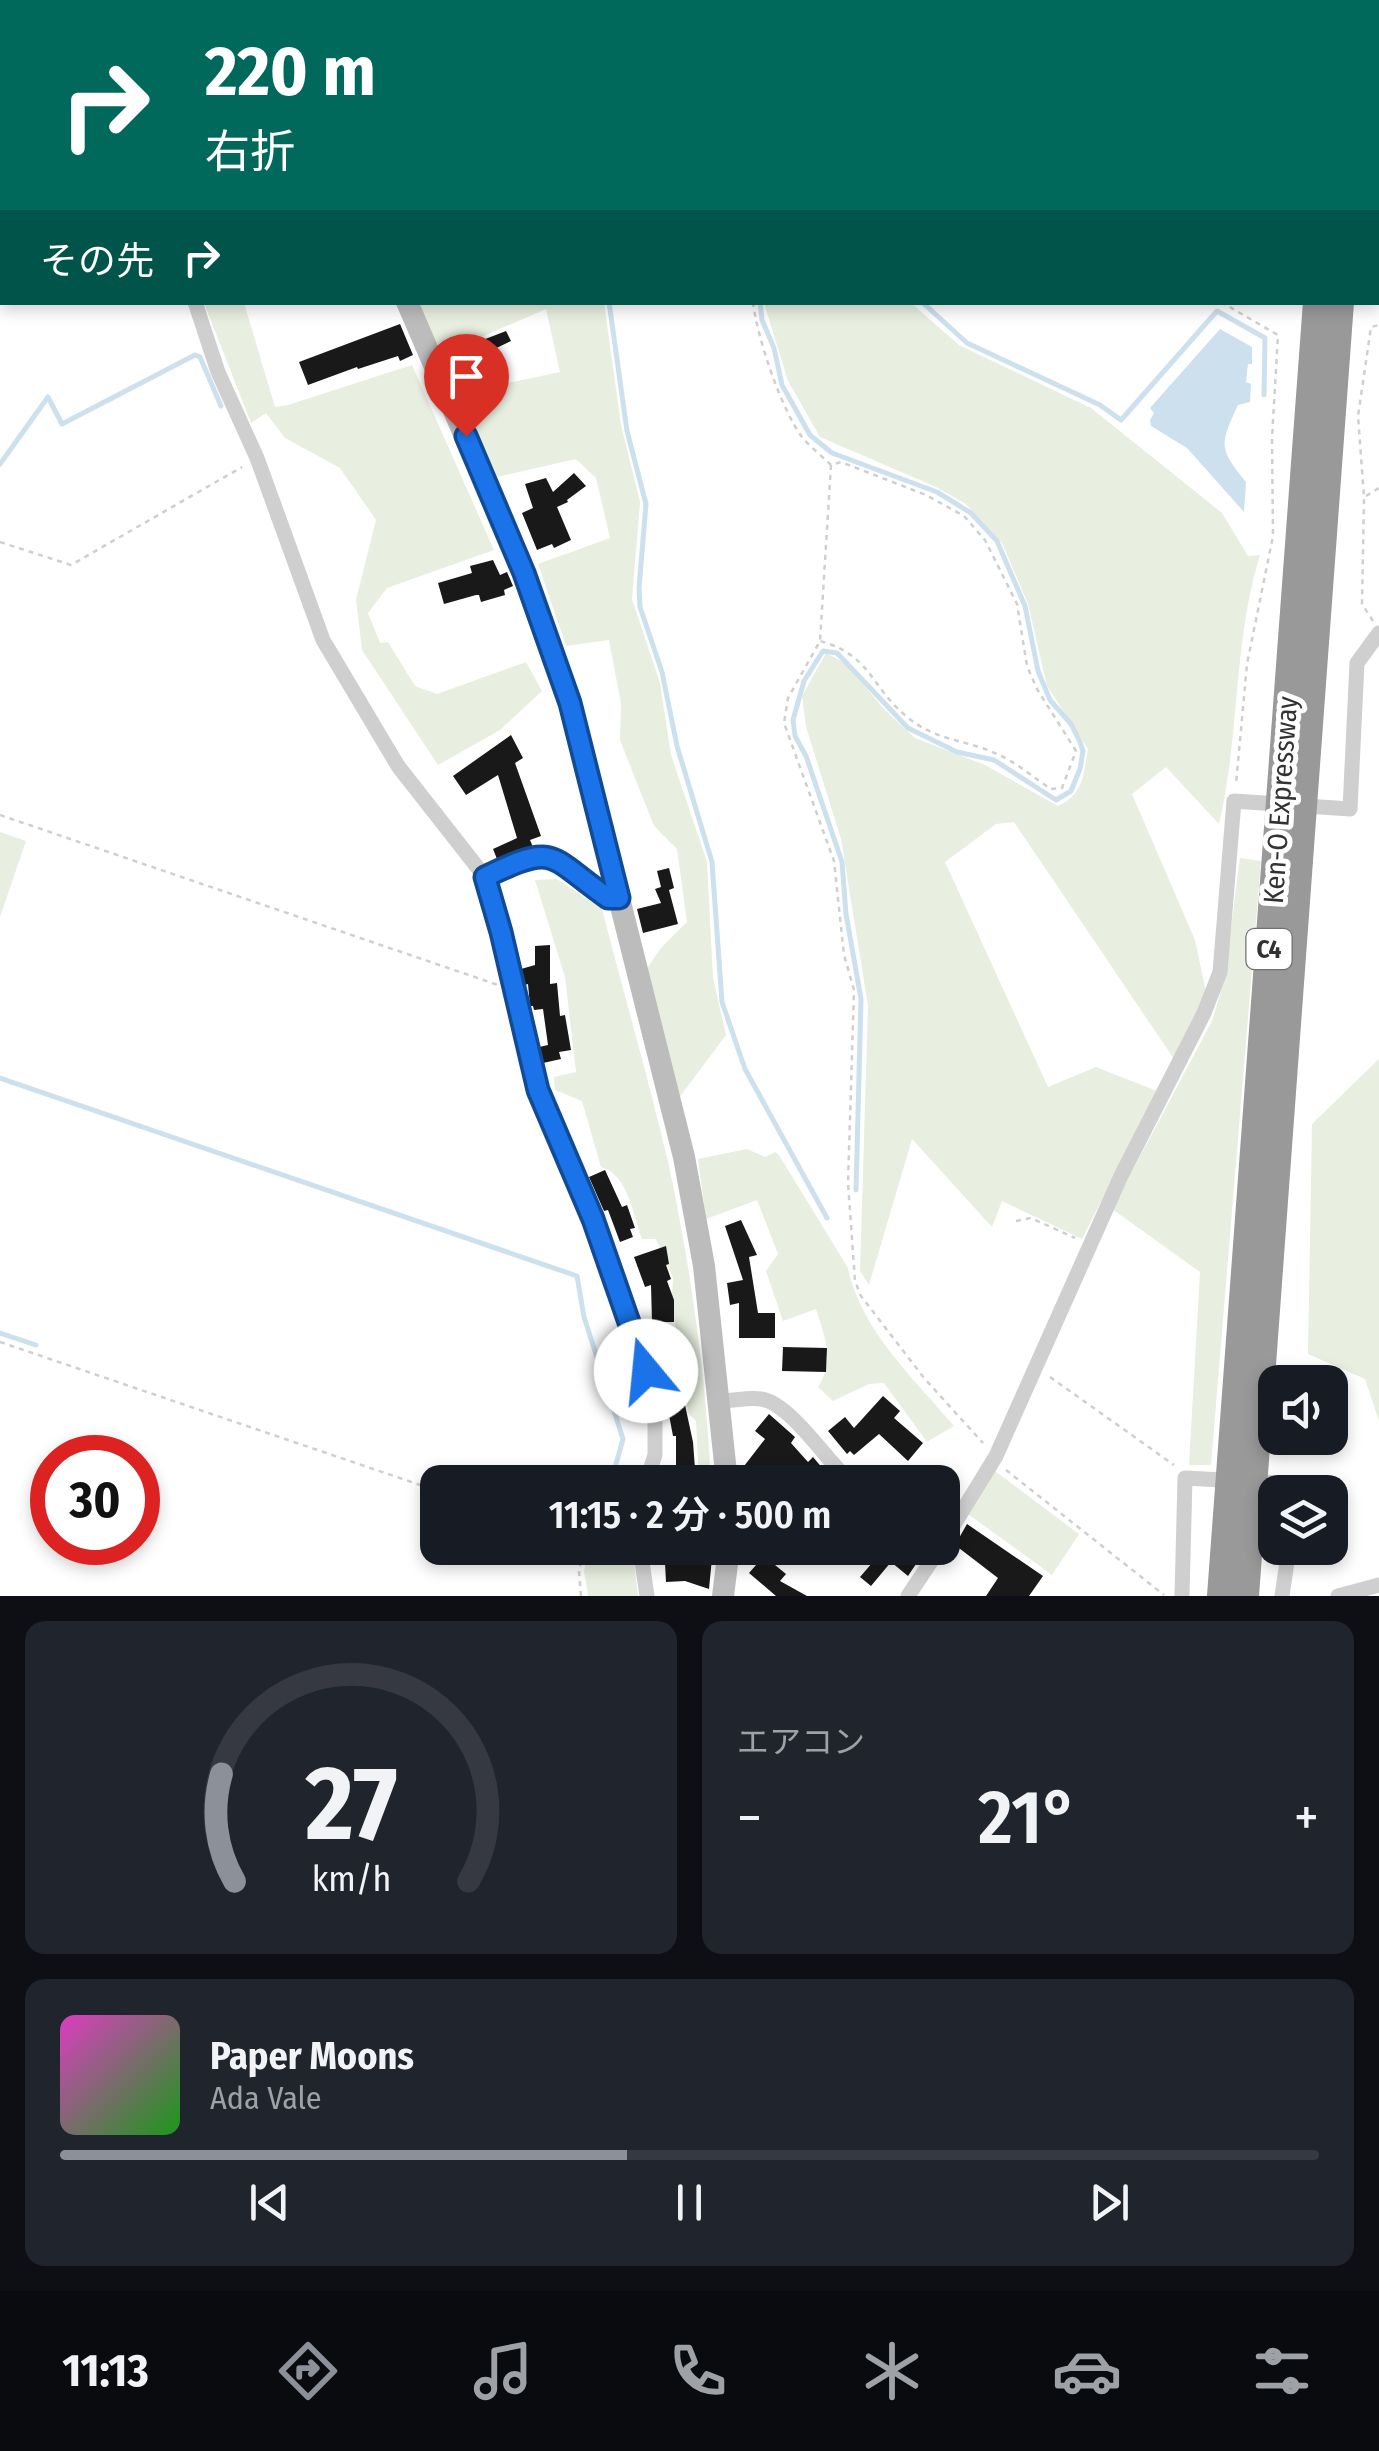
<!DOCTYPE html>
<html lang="ja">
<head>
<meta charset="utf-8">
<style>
	:root { --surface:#171b24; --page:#20242c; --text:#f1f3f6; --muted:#9ea1a6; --line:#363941; --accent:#8c9099 }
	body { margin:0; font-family:"Fira Sans Condensed","Noto Sans JP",sans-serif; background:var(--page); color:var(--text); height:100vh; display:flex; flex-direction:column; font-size:38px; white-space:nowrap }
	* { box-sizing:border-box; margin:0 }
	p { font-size:32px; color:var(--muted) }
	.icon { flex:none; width:55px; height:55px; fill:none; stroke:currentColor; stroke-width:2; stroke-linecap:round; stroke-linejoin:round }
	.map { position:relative; height:1596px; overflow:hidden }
	.drawer { display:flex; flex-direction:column; gap:25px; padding:25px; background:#0d0f14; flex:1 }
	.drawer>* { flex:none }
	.hud { position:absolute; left:0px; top:0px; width:1380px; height:305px; box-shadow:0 5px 15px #0003; background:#00695c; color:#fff; overflow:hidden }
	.controls { position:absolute; left:1258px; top:1365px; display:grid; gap:20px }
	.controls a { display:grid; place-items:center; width:90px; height:90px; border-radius:20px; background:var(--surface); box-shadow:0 5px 15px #0003; font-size:50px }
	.speed { position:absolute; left:30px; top:1435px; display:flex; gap:20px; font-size:50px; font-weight:700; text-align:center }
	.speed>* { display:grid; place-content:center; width:130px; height:130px; border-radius:50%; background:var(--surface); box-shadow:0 5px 15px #0003; line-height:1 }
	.speed .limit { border:15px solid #d22; background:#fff; color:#111 }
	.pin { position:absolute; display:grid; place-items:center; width:85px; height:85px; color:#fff; margin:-102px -42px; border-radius:50% 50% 50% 0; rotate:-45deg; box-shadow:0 0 10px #0007 }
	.pin .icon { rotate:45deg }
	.me { position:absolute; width:110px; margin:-55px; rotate:343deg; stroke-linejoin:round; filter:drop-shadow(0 0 8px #0008) }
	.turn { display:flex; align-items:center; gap:35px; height:210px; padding:0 40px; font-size:45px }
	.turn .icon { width:130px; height:130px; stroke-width:2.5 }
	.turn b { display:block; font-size:70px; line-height:85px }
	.then { display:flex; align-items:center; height:95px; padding:0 40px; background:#0003; gap:20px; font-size:38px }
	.big { font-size:75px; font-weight:600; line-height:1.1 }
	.drawer .tile { flex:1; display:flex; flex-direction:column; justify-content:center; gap:15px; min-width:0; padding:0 35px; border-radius:20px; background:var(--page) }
	.drawer .dial { align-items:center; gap:0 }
	.dial svg { height:260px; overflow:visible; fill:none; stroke:var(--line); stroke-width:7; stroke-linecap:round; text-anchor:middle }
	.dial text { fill:var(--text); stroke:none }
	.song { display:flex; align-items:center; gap:30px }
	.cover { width:120px; height:120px; border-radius:15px; background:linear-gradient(135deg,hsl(310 70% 55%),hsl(120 70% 35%)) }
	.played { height:10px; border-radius:5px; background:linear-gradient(90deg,var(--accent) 45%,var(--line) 45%) }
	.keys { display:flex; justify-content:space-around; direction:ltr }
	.heat { display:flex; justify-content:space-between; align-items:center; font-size:55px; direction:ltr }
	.drawer .tiles { flex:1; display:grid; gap:25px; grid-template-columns:1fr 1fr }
	.tile:last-child { grid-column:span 2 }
	.trip { position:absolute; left:420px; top:1465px; width:540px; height:100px; border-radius:20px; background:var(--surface); box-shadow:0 5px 15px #0003; font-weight:600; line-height:100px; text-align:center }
	.menu { display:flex; height:160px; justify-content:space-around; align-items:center; background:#090b0e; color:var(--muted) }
	.menu .icon { width:70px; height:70px }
	.menu .on { color:var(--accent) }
	.menu b { font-size:45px; color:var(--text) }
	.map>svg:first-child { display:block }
	.green { fill:#e8efe0 }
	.water { fill:#cde0ee }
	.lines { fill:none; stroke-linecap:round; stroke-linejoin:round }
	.stream { stroke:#cde0ee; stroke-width:5 }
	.building { fill:#191919 }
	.path { stroke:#cfcfcf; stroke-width:2.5; stroke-dasharray:5 5; stroke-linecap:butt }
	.street { stroke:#cfcfcf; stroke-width:15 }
	.secondary { stroke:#bcbcbc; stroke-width:22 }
	.highway { stroke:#999; stroke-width:28 }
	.route-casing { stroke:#114b97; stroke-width:25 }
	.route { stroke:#1a73e8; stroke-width:18 }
	.labels { text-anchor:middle; stroke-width:10; stroke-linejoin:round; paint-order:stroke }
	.shield { fill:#fff; stroke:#707070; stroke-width:2.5 }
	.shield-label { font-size:25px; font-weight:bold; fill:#323232 }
	.street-label { font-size:28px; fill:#323232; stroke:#fff }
</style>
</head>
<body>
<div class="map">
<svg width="1379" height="1596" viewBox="0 0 1379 1596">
	<rect width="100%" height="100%" fill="#fff"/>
	<path class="green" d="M204 303H244L275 407 288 405 412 365 494 550 387 588 368 613 380 643 388 642 415 686 437 694 526 662 542 691 500 730 438 765 362 650 356 600 376 520 340 468 285 438 266 413 251 423Z
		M417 303H604L621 425 640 502 632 599 660 683 671 755 707 862 713 978 726 1035 679 1098 646 970 661 948 687 922 677 849 654 826 620 740 621 704 609 640 566 646 538 564 610 538 596 478 576 459 493 478 451 379 456 371 471 391 560 372 546 309 442 354Z
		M764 303H911L959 345 1091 408 1222 513 1248 556 1260 555C1233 642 1240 735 1219 824L1166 767 1132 794 1195 940 1207 997 1174 1059 1014 822 996 824 945 862 1048 1087 1096 1067 1157 1091 1082 1239 1002 1201 992 1227 912 1139 869 1285 860 1271 868 1006 841 839 806 727 802 696 826 653 845 663 884 709 915 738 985 765 1058 806C1084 794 1083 775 1088 749L1047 686 1028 604 1002 543 966 504 936 487 820 437 788 381Z
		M0 832 26 841 0 917Z
		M1240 858 1261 861 1211 1465H1189L1200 1272 1112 1209 1212 1021 1224 981Z
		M557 879 602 909C624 995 649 1080 669 1166 691 1269 706 1378 711 1482H699L696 1421 689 1414 679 1362 672 1295 673 1278 656 1239H642C633 1215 628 1174 601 1167L582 1101 555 1090 554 1077 576 1072 565 977 535 880Z
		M1379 1059V1421L1365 1379 1308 1354 1312 1124Z
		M747 1149 765 1157 775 1152 779 1155 848 1268C860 1329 915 1380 954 1426L927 1442 884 1383 869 1384 833 1401 818 1387C835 1360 825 1338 816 1309L783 1321 766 1271 778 1254 757 1200 706 1219 698 1159Z
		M995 1471 1079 1534 1052 1575 968 1514Z
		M589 1548H632L638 1596H588L584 1571Z"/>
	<path class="water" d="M1220 329 1252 347V364H1248L1246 382 1251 384 1250 402 1238 405C1220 444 1218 448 1246 482L1244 512 1187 448 1151 426 1150 420 1154 413 1150 408Z"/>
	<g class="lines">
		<path class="stream" d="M87 0 88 2
			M513 0 515 2
			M831 0H832
			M865 0 875 2
			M968 0 976 2
			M563 2 565 0
			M953 2 960 0
			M609 302 627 431 646 504 639 588 640 607 662 672 677 746 712 862 722 1002 745 1069 827 1218
			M760 302 762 320 774 348 782 385 810 435 832 453 937 492 971 513 997 541 1025 606 1038 671 1050 700 1071 724 1080 742 1083 751 1080 769 1071 791 1056 800 994 760 957 752 908 728 837 653 823 651 804 681 793 720 795 736 806 756 842 862 846 914 861 999 856 1190
			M922 302 967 343 1100 405 1121 420 1217 311 1265 338 1264 395
			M0 464 48 397 62 424 195 355 200 357 221 406
			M0 1078 577 1276 584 1317 623 1439 611 1482
			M0 1333 36 1345"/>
	</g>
	<path class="building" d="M400 324 413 355 400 361 398 356 358 369 357 367 308 385 299 362Z
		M506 331 511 341 463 364 457 350Z
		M574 473 586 486 567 500 568 502 557 507 571 540 554 548 552 544 537 550 522 513 533 508 525 484 546 478 553 492Z
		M493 560 500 575 507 572 513 586 504 590 505 595 481 602 479 595H476L444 604 438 583 472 573 470 566Z
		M511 735 523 758 515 763 541 836 530 840 533 847 497 859 493 849 517 838 498 775 466 795 453 776Z
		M669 868 674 888 669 890 678 924 643 933 637 909 661 903 655 889 661 887 657 871Z
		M550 945V984L557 983 560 1016 565 1015 571 1050 559 1052 561 1059 543 1063 539 1047 548 1045 543 1009 534 1010 533 1006H530L528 984 525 985 521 969 535 965V946Z
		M605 1170 622 1207 627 1205 635 1228 630 1229 633 1237 620 1242 608 1210 604 1211 589 1177Z
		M741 1220 757 1255 749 1257 758 1313H775V1338H739V1303L730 1305 727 1283 743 1280 725 1226Z
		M666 1246 669 1264 666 1265 671 1279 667 1281 674 1300V1322H652L651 1285 645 1287 634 1257Z
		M783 1347 827 1348 826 1372 782 1371Z
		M683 1396 693 1442 696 1482H676V1436H673L666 1399Z
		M883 1396 900 1411 894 1418 923 1443 908 1461 879 1434 854 1455 850 1451 847 1454 828 1431 845 1417 854 1428Z
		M769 1414 795 1437 791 1443 808 1462 813 1457 829 1476 822 1482H750L741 1476V1470L765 1439 755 1431Z
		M967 1524 1043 1576 1029 1596H986L998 1578 955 1545Z
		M885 1548H907L920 1558 908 1576 891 1562 871 1586 860 1577Z
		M689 1553 712 1558 709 1589 685 1581 666 1582 665 1563 687 1562Z
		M764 1556 786 1574 780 1581 807 1596H776L749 1573Z"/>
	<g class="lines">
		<path class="path" d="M819 0 822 2
			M20 2 21 0
			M0 62 2 54
			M753 302C757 337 781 409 802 437 810 447 822 456 831 465L841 462 926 495 964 516 985 540 1017 604 1027 666 1037 689 1076 751 1062 788 1051 789C1034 778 1017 763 999 755 967 739 936 742 906 716 870 686 871 655 820 641
			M1221 302 1278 335 1272 438 1273 536 1247 664 1236 784
			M831 465 820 641 788 698 784 723 834 861 844 955 854 990 848 1183 855 1281 861 1296 924 1378 983 1443
			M1366 496 1379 488
			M0 542 71 565 242 467
			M1373 621 1362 604 1364 497 1358 416 1371 327 1379 325
			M0 815 498 985
			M1016 1221 1031 1218 1075 1238
			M0 1342 438 1491
			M1050 1377 1174 1465
			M1006 1470 1164 1595
			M581 1596 579 1571 584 1548"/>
		<path class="street" d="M125 2V0
			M195 302 218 372 257 458 323 640 398 766 485 877 496 912 538 1091 593 1219 655 1402V1455L646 1482
			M485 877C557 842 547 855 608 898H619
			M720 1401C733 1401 748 1397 761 1399 790 1403 828 1462 850 1482
			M942 1544 996 1456 1120 1178 1204 1013 1220 972 1234 801 1350 809 1357 663 1379 633
			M640 1548 647 1596
			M908 1596 940 1548
			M1182 1596 1185 1478 1298 1484 1297 1492
			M1282 1596 1289 1548
			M1338 1596 1379 1585"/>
		<path class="secondary" d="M232 0 233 2
			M407 302 524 573 570 703 684 1157 704 1266 727 1482
			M723 1596 729 1548"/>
		<path class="highway" d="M1341 2V0
			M1221 1596 1317 302
			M1245 1596 1340 302"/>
	</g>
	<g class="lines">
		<defs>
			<path id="route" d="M466 436 524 573 570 703 619 898H608C547 855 557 842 485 877L501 932 538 1090 593 1219 646 1371"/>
		</defs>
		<use href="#route" class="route-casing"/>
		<use href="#route" class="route"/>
	</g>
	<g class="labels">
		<rect class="shield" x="1246.5" y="929" width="45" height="40" rx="8"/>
		<g class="shield-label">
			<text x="1269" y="958">C4</text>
		</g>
		<g class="street-label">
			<text transform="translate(1280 800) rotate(-86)" y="10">Ken-O Expressway</text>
		</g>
	</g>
</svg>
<div class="controls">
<a><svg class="icon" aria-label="sound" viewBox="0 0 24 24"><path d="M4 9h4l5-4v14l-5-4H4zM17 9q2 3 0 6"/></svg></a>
<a><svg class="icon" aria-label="layers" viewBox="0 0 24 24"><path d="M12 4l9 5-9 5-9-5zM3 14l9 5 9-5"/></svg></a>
</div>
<div class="speed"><div class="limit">30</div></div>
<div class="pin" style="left:466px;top:436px;background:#d93025"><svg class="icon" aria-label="arrive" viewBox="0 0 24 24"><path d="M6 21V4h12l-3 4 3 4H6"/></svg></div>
<svg class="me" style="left:646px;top:1371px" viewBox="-20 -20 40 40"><circle r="19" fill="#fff"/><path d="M0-13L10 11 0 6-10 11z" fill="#1a73e8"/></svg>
<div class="trip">11:15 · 2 分 · 500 m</div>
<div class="hud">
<div class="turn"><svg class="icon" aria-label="right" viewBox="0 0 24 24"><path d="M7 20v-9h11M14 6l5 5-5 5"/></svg><div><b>220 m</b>右折</div></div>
<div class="then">その先<svg class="icon" aria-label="right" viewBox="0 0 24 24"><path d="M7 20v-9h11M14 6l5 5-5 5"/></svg></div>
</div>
</div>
<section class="drawer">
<div class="tiles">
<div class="tile dial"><svg viewBox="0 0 100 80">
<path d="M14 69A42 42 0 1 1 86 69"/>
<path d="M14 69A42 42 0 0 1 10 36" stroke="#8c9099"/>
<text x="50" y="56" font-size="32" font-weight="700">27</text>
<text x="50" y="72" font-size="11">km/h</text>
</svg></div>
<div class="tile"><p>エアコン</p>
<div class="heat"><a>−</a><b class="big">21°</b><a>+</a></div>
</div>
<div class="tile">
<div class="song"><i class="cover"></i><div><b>Paper Moons</b><p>Ada Vale</p></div></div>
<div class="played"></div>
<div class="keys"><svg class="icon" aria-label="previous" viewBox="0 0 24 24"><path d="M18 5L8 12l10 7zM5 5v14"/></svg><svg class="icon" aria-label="pause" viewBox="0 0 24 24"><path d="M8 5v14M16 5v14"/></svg><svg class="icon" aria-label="next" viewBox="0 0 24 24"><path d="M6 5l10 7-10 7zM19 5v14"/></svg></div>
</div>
</div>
</section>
<nav class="menu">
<b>11:13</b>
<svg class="icon on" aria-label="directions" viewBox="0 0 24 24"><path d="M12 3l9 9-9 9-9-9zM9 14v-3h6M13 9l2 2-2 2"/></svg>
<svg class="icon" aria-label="music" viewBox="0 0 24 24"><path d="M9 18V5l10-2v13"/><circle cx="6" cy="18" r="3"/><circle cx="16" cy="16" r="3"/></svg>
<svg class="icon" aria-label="phone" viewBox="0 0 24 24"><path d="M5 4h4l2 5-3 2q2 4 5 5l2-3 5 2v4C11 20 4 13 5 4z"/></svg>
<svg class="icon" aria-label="climate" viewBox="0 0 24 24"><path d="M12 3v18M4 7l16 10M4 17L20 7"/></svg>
<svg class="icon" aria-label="car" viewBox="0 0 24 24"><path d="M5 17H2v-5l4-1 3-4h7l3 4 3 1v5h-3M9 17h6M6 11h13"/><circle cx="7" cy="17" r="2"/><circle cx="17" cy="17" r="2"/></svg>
<svg class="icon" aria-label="filters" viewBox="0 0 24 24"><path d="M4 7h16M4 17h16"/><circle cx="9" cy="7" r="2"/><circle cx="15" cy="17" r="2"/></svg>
</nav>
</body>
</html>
